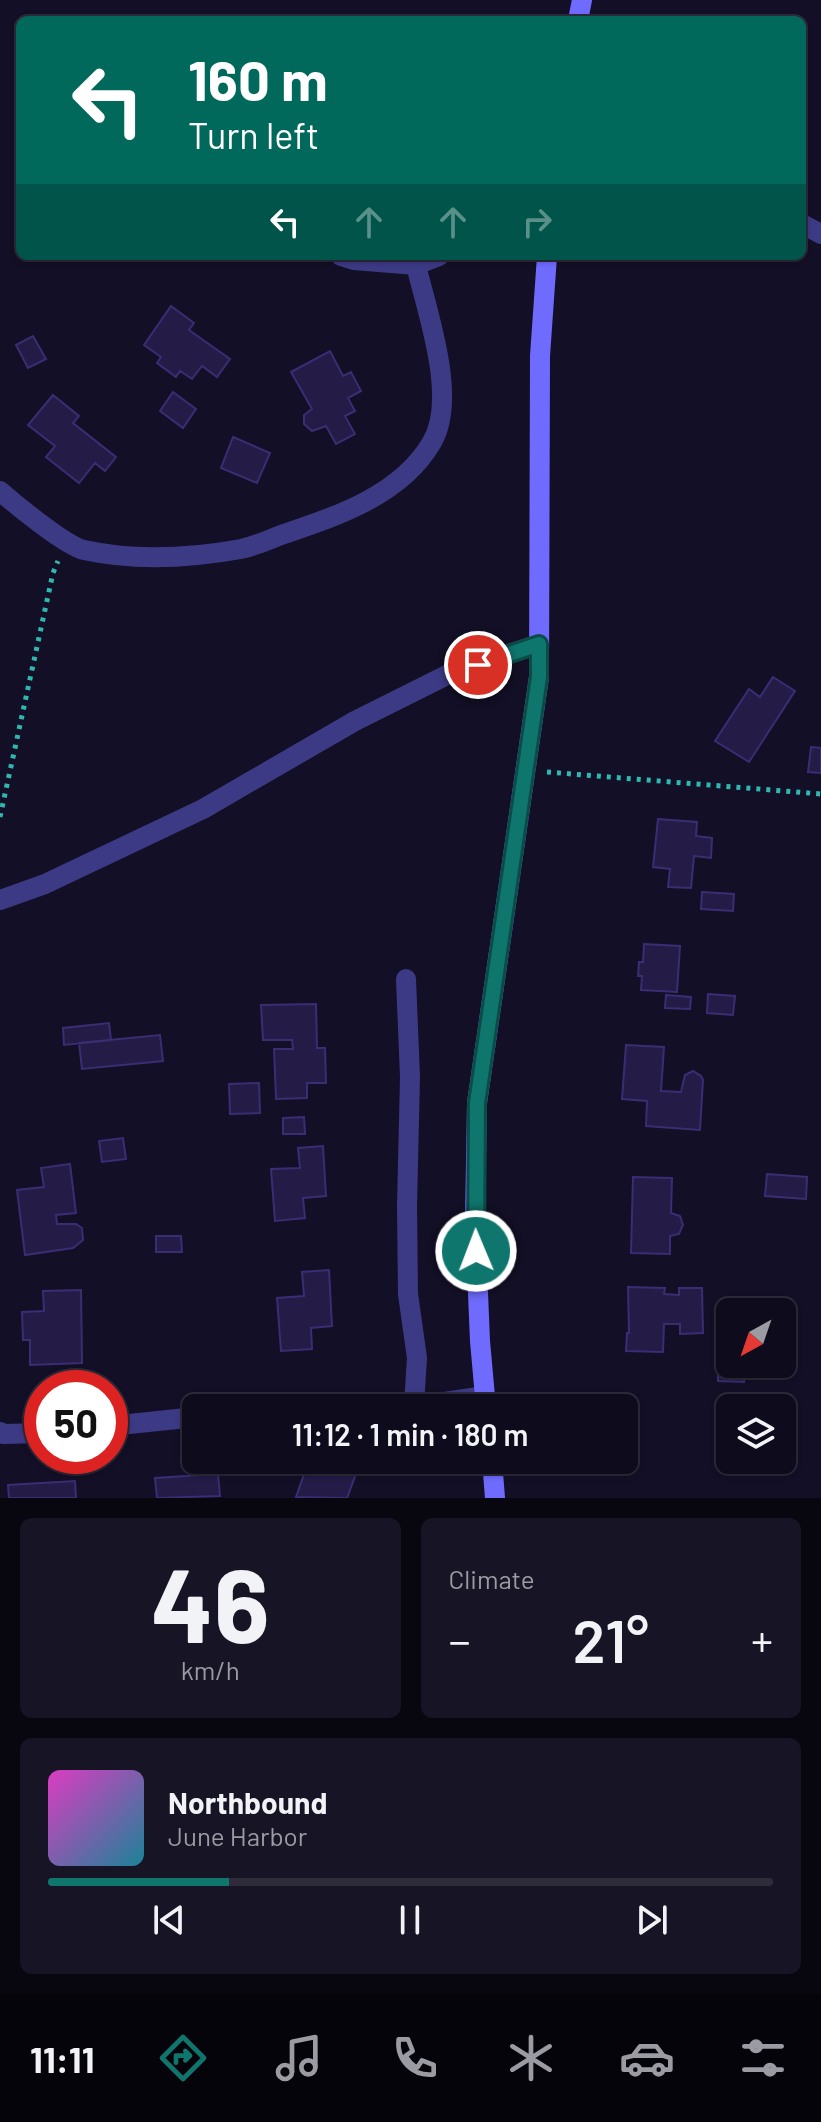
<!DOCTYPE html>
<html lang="en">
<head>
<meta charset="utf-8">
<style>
	:root { --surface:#0e0b1c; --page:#171425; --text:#f1f3f6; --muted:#9b9ba3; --line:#2e2b3b; --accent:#0f766e }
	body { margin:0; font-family:Barlow,sans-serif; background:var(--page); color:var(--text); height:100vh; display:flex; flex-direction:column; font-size:30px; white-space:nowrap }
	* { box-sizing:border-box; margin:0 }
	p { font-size:26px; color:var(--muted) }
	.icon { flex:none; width:44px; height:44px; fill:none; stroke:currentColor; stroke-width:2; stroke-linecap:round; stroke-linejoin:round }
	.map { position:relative; height:1498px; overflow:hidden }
	.panel { display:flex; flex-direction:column; gap:20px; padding:20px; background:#08060f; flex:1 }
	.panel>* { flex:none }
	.banner { position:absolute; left:16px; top:16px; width:790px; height:244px; border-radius:12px; box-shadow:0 2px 6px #0004,0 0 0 2px var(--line); background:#00695c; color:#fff; overflow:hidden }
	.needle { width:52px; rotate:220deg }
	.buttons { position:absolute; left:716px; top:1298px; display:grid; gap:16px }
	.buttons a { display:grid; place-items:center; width:80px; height:80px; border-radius:12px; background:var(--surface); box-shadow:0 2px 6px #0004,0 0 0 2px var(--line); font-size:40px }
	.speed { position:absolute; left:24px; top:1370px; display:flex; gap:16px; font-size:40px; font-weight:700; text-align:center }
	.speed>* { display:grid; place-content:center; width:104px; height:104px; border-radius:50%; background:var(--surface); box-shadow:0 2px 6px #0004,0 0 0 2px var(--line); line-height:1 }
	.speed .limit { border:12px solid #d22; background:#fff; color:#111 }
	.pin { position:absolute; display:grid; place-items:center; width:68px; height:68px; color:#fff; margin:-34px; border:4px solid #fff; border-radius:50%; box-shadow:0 2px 8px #0007 }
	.me { position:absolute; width:88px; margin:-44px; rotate:359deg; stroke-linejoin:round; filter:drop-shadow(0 0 6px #0008) }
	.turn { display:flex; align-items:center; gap:28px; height:168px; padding:0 40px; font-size:36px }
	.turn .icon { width:104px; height:104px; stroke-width:2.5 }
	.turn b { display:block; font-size:56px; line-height:68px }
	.lanes { display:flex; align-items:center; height:76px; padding:0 40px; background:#0003; justify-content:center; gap:40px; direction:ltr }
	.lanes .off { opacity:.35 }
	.big { font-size:60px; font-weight:600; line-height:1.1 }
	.panel .widget { flex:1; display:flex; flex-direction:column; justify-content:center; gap:12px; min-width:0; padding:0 28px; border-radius:12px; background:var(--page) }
	.panel .dial { align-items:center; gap:0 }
	.dial b { font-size:104px; line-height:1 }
	.song { display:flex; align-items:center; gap:24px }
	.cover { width:96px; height:96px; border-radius:12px; background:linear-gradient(135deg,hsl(310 70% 55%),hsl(190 70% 35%)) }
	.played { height:8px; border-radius:4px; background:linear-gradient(90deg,var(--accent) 25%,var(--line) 25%) }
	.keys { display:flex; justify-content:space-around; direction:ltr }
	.heat { display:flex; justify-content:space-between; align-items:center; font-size:44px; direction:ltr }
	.panel .tiles { flex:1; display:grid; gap:20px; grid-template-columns:1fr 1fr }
	.widget:last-child { grid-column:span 2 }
	.trip { position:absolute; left:182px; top:1394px; width:456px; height:80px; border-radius:12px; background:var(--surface); box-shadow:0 2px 6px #0004,0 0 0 2px var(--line); font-weight:600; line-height:80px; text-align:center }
	.menu { display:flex; height:128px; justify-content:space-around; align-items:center; background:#06040b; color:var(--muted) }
	.menu .icon { width:56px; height:56px }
	.menu .current { color:var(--accent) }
	.menu b { font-size:36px; color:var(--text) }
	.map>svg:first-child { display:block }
	.building { fill:#241b47; stroke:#3b2d73; stroke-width:2 }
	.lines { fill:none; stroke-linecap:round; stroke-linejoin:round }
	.path { stroke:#2fb8b0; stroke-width:5; stroke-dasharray:4 6; stroke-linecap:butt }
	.street { stroke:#3d3a85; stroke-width:20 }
	.secondary { stroke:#6f6bff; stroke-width:20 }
	.route-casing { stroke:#0a4d48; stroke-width:20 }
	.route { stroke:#0f766e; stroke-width:14 }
</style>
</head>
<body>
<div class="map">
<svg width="821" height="1498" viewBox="0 0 821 1498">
	<rect width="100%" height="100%" fill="#130f26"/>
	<path class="building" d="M171 306 194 323 189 330 230 359 217 377 202 366 192 379 180 371 176 377 157 363 161 357 144 345Z
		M33 336 46 359 28 368 16 345Z
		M330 351 343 376 351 372 361 391 348 398 355 411 345 416 355 434 336 444 326 426 312 431 304 424V415L312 409 291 372Z
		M173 392 196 409 183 428 160 411Z
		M53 395 79 416 73 423 116 457 105 471 95 463 79 483 46 457 55 446 28 425Z
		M233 437 270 453 257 483 221 468Z
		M773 677 795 691 749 762 715 741 749 689 760 697Z
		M811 747 821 748V773L808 772Z
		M658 819 697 822 696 836 712 838 711 858 694 856 691 888 668 887 670 869 653 867Z
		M702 892 734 894 733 911 701 909Z
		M644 944 680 946 677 992 641 990 642 976H638L639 962H643Z
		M708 994 735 996 733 1015 707 1013Z
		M666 995 691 997 690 1009 665 1008Z
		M316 1004 317 1048H325L326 1083H307V1098L276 1099 274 1049H293L292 1040H263L261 1005Z
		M109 1023 111 1040 64 1045 63 1028Z
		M160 1035 163 1061 82 1069 79 1043Z
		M626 1045 664 1047 661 1091 681 1092 685 1075 693 1071 701 1076 703 1080 700 1130 646 1126 647 1101 622 1099Z
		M259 1083 260 1113 230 1114 229 1084Z
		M304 1117 305 1134H283V1118Z
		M123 1138 126 1159 102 1162 99 1141Z
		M323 1146 326 1196 303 1198 305 1218 275 1221 271 1169 300 1168 298 1148Z
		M70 1164 76 1213 56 1215 57 1224H76L82 1228 83 1240 73 1248 25 1255 17 1190 44 1187 41 1168Z
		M767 1174 807 1177 806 1199 765 1196Z
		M633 1177 672 1178 671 1213 680 1216 683 1225 679 1234 670 1236V1254L631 1253Z
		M156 1236H181L182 1252H156Z
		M329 1270 332 1326 311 1328 312 1349 281 1351 277 1298 304 1296 302 1272Z
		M628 1287 665 1288 664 1294 679 1295V1288H702L703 1333 680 1334V1324H664L663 1352 626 1351 627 1333H629Z
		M81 1290 82 1363 30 1365V1340H23L22 1312 44 1311 43 1291Z
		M718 1360H730V1364H744V1382L718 1381Z
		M71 1378H94V1388H71Z
		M308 1463 330 1471 333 1463 357 1471 347 1498 296 1497Z
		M218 1474 220 1496 157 1498 155 1478Z
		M75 1481 76 1498H9L8 1485Z"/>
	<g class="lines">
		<path class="path" d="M547 772 821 794
			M0 817 53 573 58 561"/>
		<path class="street" d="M802 224 821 234
			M341 256 354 260 416 265
			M0 491C16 505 66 546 84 550 134 561 191 558 241 549 256 546 272 538 287 533 340 515 402 494 432 442 458 398 427 312 416 265L439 256
			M0 900 45 884 203 809 355 721 451 673 539 644
			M406 979 410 1077 407 1206 408 1294 417 1358 414 1405
			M299 1408 424 1405 485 1396
			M110 1426 196 1417
			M0 1432 4 1434 42 1433"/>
		<path class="secondary" d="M578 20 582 0
			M486 1408 480 1341 475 1221 477 1103 539 677 540 356 547 256
			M492 1460 495 1498"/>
	</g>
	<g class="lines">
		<defs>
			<path id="route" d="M476 1251 477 1103 539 677V644L478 665"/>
		</defs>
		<use href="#route" class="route-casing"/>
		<use href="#route" class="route"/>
	</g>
</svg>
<div class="buttons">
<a><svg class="needle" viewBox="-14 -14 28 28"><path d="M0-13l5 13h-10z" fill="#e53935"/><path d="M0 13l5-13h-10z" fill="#9b9ba3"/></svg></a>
<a><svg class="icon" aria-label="layers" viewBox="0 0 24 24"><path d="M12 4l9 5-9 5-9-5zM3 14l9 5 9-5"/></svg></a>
</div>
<div class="speed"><div class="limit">50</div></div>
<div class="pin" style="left:478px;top:665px;background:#d93025"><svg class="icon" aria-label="arrive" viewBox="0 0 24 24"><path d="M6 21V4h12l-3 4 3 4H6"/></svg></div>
<svg class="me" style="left:476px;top:1251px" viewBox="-20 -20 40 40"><circle r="17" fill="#0f766e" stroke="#fff" stroke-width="3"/><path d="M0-11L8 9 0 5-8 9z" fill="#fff"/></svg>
<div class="trip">11:12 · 1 min · 180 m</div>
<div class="banner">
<div class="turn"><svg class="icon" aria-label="left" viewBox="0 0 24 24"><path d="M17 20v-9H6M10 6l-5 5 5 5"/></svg><div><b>160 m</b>Turn left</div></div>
<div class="lanes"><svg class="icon" aria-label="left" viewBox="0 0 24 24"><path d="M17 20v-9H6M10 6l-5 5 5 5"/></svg><svg class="icon off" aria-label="ahead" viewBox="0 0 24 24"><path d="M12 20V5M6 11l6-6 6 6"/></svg><svg class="icon off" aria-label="ahead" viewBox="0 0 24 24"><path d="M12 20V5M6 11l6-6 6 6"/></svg><svg class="icon off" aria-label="right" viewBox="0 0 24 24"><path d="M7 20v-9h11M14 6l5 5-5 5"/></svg></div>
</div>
</div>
<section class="panel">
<div class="tiles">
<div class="widget dial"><b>46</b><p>km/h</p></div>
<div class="widget"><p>Climate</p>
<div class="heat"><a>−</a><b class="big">21°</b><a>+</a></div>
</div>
<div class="widget">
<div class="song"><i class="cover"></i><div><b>Northbound</b><p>June Harbor</p></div></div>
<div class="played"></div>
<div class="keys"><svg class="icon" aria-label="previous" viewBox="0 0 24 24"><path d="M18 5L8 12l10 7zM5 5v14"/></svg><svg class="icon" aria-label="pause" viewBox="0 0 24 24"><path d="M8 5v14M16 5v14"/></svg><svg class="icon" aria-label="next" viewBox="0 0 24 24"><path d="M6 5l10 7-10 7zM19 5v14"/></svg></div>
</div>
</div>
</section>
<nav class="menu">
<b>11:11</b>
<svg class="icon current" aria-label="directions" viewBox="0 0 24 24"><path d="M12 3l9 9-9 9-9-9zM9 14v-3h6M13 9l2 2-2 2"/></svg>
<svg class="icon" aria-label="music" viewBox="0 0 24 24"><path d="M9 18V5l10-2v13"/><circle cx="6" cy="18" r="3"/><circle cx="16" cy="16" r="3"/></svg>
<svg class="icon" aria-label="phone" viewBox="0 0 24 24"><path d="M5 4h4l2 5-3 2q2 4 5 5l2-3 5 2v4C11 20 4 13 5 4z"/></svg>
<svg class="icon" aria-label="climate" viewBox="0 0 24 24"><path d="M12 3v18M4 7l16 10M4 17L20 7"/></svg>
<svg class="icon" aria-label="car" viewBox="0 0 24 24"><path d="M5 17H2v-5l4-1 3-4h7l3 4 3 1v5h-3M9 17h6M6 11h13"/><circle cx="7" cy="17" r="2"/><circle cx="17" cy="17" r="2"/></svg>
<svg class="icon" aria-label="filters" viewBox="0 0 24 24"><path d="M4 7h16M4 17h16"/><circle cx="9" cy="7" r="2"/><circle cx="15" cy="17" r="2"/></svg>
</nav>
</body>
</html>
